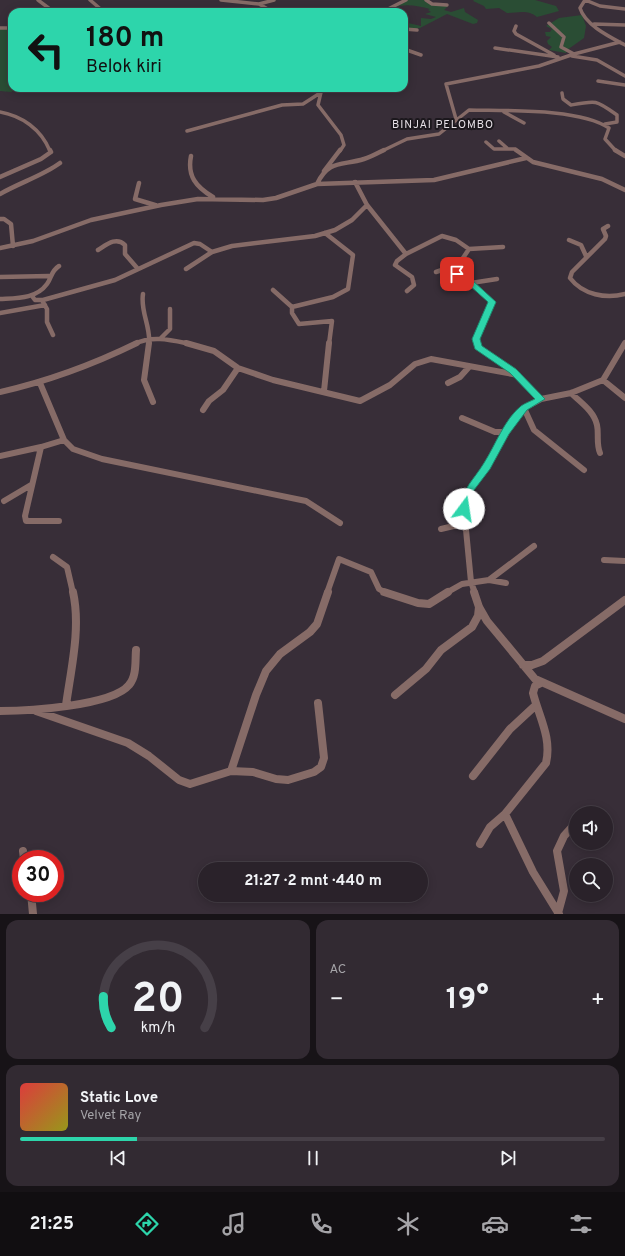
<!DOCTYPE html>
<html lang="id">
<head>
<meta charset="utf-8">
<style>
	:root { --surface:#2a222a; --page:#322a32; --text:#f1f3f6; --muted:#a5a4a8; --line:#463f47; --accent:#2dd5ab }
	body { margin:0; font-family:Overpass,sans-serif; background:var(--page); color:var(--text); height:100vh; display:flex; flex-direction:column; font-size:15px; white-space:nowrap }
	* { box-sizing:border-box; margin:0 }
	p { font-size:13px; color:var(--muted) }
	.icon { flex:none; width:22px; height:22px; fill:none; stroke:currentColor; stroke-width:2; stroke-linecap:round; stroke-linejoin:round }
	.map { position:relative; height:914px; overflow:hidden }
	.drawer { display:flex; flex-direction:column; gap:6px; padding:6px; background:#171317; flex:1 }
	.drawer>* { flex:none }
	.banner { position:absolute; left:8px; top:8px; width:400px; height:84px; border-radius:12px; box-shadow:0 2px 10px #0003,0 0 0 1px var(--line); background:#2dd5ab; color:#111; overflow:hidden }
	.tools { position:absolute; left:569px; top:806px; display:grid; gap:8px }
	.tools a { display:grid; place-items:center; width:44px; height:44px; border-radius:50%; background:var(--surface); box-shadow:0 2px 10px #0003,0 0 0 1px var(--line); font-size:20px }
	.speed { position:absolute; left:12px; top:850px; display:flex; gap:8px; font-size:20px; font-weight:700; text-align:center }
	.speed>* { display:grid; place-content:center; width:52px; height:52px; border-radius:50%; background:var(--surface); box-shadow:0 2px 10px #0003,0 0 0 1px var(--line); line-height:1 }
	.speed .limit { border:6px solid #d22; background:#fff; color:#111 }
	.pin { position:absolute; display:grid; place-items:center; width:34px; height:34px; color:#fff; margin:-17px; border-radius:8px; box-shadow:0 2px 6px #0006 }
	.me { position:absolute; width:44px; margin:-22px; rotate:14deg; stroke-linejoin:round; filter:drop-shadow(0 0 3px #0008) }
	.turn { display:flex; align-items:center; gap:14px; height:84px; padding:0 12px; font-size:18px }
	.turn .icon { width:52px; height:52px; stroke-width:2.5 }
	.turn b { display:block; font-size:28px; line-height:34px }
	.big { font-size:30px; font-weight:700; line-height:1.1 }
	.drawer .widget { flex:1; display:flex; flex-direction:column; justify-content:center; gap:6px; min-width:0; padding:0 14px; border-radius:12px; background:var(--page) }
	.drawer .dial { align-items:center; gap:0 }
	.dial svg { height:104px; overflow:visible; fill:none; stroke:var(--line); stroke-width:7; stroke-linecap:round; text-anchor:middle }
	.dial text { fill:var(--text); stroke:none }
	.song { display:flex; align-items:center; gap:12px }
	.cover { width:48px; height:48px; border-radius:6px; background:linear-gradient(135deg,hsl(0 70% 55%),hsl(60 70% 35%)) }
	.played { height:4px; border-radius:2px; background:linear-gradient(90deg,var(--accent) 20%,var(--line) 20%) }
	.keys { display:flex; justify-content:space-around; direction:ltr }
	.heat { display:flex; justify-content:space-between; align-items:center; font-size:22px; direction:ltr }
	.drawer .tiles { flex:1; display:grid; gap:6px; grid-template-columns:1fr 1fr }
	.widget:last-child { grid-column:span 2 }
	.trip { position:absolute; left:198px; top:862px; width:230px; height:40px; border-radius:20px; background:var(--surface); box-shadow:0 2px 10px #0003,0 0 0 1px var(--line); font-weight:700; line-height:40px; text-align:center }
	.dock { display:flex; height:64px; justify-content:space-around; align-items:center; background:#110e11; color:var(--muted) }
	.dock .icon { width:28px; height:28px }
	.dock .active { color:var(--accent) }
	.dock b { font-size:18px; color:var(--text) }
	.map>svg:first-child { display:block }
	.green { fill:#2a4d34 }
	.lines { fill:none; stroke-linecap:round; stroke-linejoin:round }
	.minor-far3 { stroke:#866b67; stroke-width:3.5 }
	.minor-far2 { stroke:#866b67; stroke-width:4.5 }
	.minor-far1 { stroke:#866b67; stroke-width:6 }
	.minor { stroke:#866b67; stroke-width:8 }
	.route { fill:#2dd5ab; stroke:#1d8a6f }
	.labels { text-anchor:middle; stroke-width:4; stroke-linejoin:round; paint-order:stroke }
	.far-quarter-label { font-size:11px; letter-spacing:1px; fill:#e7e1e7; stroke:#1c181d }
</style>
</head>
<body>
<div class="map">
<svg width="625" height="914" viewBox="0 0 625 914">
	<rect width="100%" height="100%" fill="#382e38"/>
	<path class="green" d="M407 0H424L429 4 448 6 444 10 451 12 464 8 465 12 478 20 477 23 473 24 447 14 420 28 404 29V22L421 26V18L431 19 436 17 425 14 431 12 428 10 430 9C418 6 405 3 393 8Z
		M474 0H535L556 6 559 11 537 17C528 9 517 13 507 13L499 8 486 9 484 6 473 1Z
		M582 15 586 26 584 38 567 50 566 53 549 50 552 47 548 44 547 41 551 37 546 36 545 32H550L552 29 546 26 559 18Z
		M0 29H12V88H20L11 92 0 91Z"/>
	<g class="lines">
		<path class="minor-far3" d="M38 0 54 12
			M90 0 104 12
			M221 0 259 4 273 12
			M426 0 432 4 447 5
			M585 0 580 8C585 25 610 37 625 45
			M585 0 600 6 625 9
			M259 4 274 0
			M382 12 406 0
			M549 23 564 37 561 47 574 54
			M594 24 625 25
			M516 26 514 31 516 34 554 55
			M0 28H12
			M404 29 417 30
			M495 48 558 57
			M404 49 421 55
			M572 56 597 60 625 76
			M598 81 625 85
			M322 88 318 105 341 135 344 145 340 151
			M223 90 241 88
			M562 93 563 99 571 105C597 100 596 100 617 115V122L605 124
			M0 112C22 116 41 129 50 151
			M504 112 524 123
			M456 119 446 84 539 66 574 54 620 42
			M187 131 282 105 303 104 320 93
			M499 141 507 148
			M486 142 494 149H515L517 151
			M382 151 407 139 439 134 469 110C506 111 579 108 609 128L605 139 616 151"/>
		<path class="minor-far2" d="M516 150 533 162 602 179 625 190
			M615 150 625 156
			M191 156C187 176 196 187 213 197
			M324 171 340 150
			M0 177 41 159 51 152 50 150
			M355 182 367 205 406 254 397 261 395 265 412 277 414 285 407 291
			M139 183 135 199 155 205
			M317 184C329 159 342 166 364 159 371 157 378 153 384 150
			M0 194C19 183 44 175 60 163
			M0 219H4L11 224 13 246
			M608 226 603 229 606 236 605 239 572 272 570 278C583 295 606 299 625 294
			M569 240 581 245 586 256
			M0 248 33 241 91 220 161 205 198 199 263 200 276 198 317 184 434 180 526 158
			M469 249 503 247
			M98 250C106 245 116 236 125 245V254L138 269
			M406 254 442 236 456 240 469 249
			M451 267 492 302 476 339 477 344
			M186 269 212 252
			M436 272 459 264 469 249
			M0 277 49 276
			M471 283 497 279
			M273 290 292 307 333 297 348 289 353 255 325 233
			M143 294C140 311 151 327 149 344
			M32 296 35 300H43L115 280 194 243 200 244 212 252 232 246 315 236 335 230 352 220 367 205
			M0 299C17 298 36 299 47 284 52 277 51 271 59 266
			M43 302 47 309V322L53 335
			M292 307V313L299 324 332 321 329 344
			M0 313 45 305
			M161 338 170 329V309
			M134 344C153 335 171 340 190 344"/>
		<path class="minor-far1" d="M149 343 144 380 153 402
			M186 343 214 351 238 368 273 380 360 401 390 385 415 364 431 359 518 375
			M477 343 478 347 513 371 541 399 571 393 603 380 625 343
			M603 380 625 398
			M40 383 64 440 41 447 25 516 26 521H59
			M448 383 460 377 469 367
			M324 391 329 343
			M0 392C49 381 92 365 137 343
			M571 393C580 402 594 411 597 425 599 434 596 443 600 453
			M524 408 534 430 584 470
			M203 410 209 401 223 390 238 368
			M462 418 495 432H505
			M64 440 73 449 102 459 306 501 340 523
			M0 456 41 447
			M4 501 31 485
			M441 529 466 523
			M53 557 67 567 73 593
			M604 560 625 561
			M489 580 506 583
			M327 593 339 559 371 572 379 589 386 593
			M446 593 462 584 489 580 534 546
			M475 593 471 582 464 509 467 496 515 419 524 408 541 399"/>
		<path class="minor" d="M384 592 418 603 429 604 448 592
			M474 592 479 607 487 621 535 679 625 719
			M523 665H532L543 661 625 600
			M541 683 535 686 533 693C539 717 552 738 546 763L505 814 533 872 559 914
			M395 695 426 669 441 650 472 627 478 616 479 607
			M66 705C71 669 81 628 73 592
			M0 711C27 711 112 706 129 685 137 676 135 661 136 650
			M36 711 128 743 149 756 179 780 190 784 231 771 253 772 276 779 288 780 314 772 321 767 324 758 318 703
			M231 771 256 695 266 671 280 654 310 632 317 624 328 592
			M473 776 510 729 536 705
			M480 844 490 827 505 814
			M23 851 24 859
			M31 893 33 914
			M558 913 564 891 557 851 564 836 573 826"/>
	</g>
	<path class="route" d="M457 271 472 280 496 302 480 339 482 346 516 369 545 399 527 410 509 434 490 469 474 490 469 509 464 513 460 509C463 487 473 481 484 463 496 444 504 420 521 406 525 403 531 401 535 399L510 373 475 349 472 339 488 302 467 283 454 275 453 274Z"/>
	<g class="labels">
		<g class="far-quarter-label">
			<text x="443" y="128">BINJAI PELOMBO</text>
		</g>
	</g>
</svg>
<div class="tools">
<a><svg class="icon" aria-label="sound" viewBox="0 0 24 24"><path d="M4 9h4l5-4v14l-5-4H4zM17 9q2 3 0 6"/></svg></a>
<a><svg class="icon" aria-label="search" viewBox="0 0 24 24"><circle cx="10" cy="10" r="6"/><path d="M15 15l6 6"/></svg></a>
</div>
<div class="speed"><div class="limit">30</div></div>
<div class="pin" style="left:457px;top:274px;background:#d93025"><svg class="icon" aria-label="arrive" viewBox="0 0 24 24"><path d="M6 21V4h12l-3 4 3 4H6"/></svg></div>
<svg class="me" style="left:464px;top:509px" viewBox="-20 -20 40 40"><circle r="19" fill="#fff"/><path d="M0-13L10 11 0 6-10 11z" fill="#2dd5ab"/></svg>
<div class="trip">21:27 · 2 mnt · 440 m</div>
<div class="banner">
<div class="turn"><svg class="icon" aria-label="left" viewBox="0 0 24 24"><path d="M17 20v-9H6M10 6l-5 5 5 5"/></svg><div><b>180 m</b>Belok kiri</div></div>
</div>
</div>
<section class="drawer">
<div class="tiles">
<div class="widget dial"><svg viewBox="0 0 100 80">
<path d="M14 69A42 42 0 1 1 86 69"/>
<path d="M14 69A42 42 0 0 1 8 45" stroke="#2dd5ab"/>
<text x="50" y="56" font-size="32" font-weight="700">20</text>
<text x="50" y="72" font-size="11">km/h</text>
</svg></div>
<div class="widget"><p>AC</p>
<div class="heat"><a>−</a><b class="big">19°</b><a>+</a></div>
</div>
<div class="widget">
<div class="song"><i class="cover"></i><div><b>Static Love</b><p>Velvet Ray</p></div></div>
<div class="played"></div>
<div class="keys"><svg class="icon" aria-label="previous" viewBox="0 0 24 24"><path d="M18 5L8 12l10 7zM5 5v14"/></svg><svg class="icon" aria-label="pause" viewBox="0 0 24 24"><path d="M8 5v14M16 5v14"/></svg><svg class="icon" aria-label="next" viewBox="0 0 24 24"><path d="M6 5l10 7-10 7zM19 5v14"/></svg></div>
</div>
</div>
</section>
<nav class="dock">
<b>21:25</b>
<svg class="icon active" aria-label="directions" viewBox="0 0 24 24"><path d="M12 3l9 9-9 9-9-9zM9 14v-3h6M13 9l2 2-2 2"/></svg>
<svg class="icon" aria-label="music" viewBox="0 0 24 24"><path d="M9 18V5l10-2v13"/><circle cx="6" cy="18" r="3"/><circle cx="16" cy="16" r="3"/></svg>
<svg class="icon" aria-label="phone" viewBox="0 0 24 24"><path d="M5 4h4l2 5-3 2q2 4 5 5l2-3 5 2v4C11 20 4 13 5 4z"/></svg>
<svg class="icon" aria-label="climate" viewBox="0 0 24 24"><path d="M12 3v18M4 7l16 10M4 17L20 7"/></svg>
<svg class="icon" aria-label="car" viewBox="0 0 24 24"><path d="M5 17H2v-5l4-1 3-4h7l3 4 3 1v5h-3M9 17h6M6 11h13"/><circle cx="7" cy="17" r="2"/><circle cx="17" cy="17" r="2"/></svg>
<svg class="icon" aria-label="filters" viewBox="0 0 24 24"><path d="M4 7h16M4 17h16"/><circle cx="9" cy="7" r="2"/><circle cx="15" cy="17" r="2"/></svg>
</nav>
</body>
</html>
